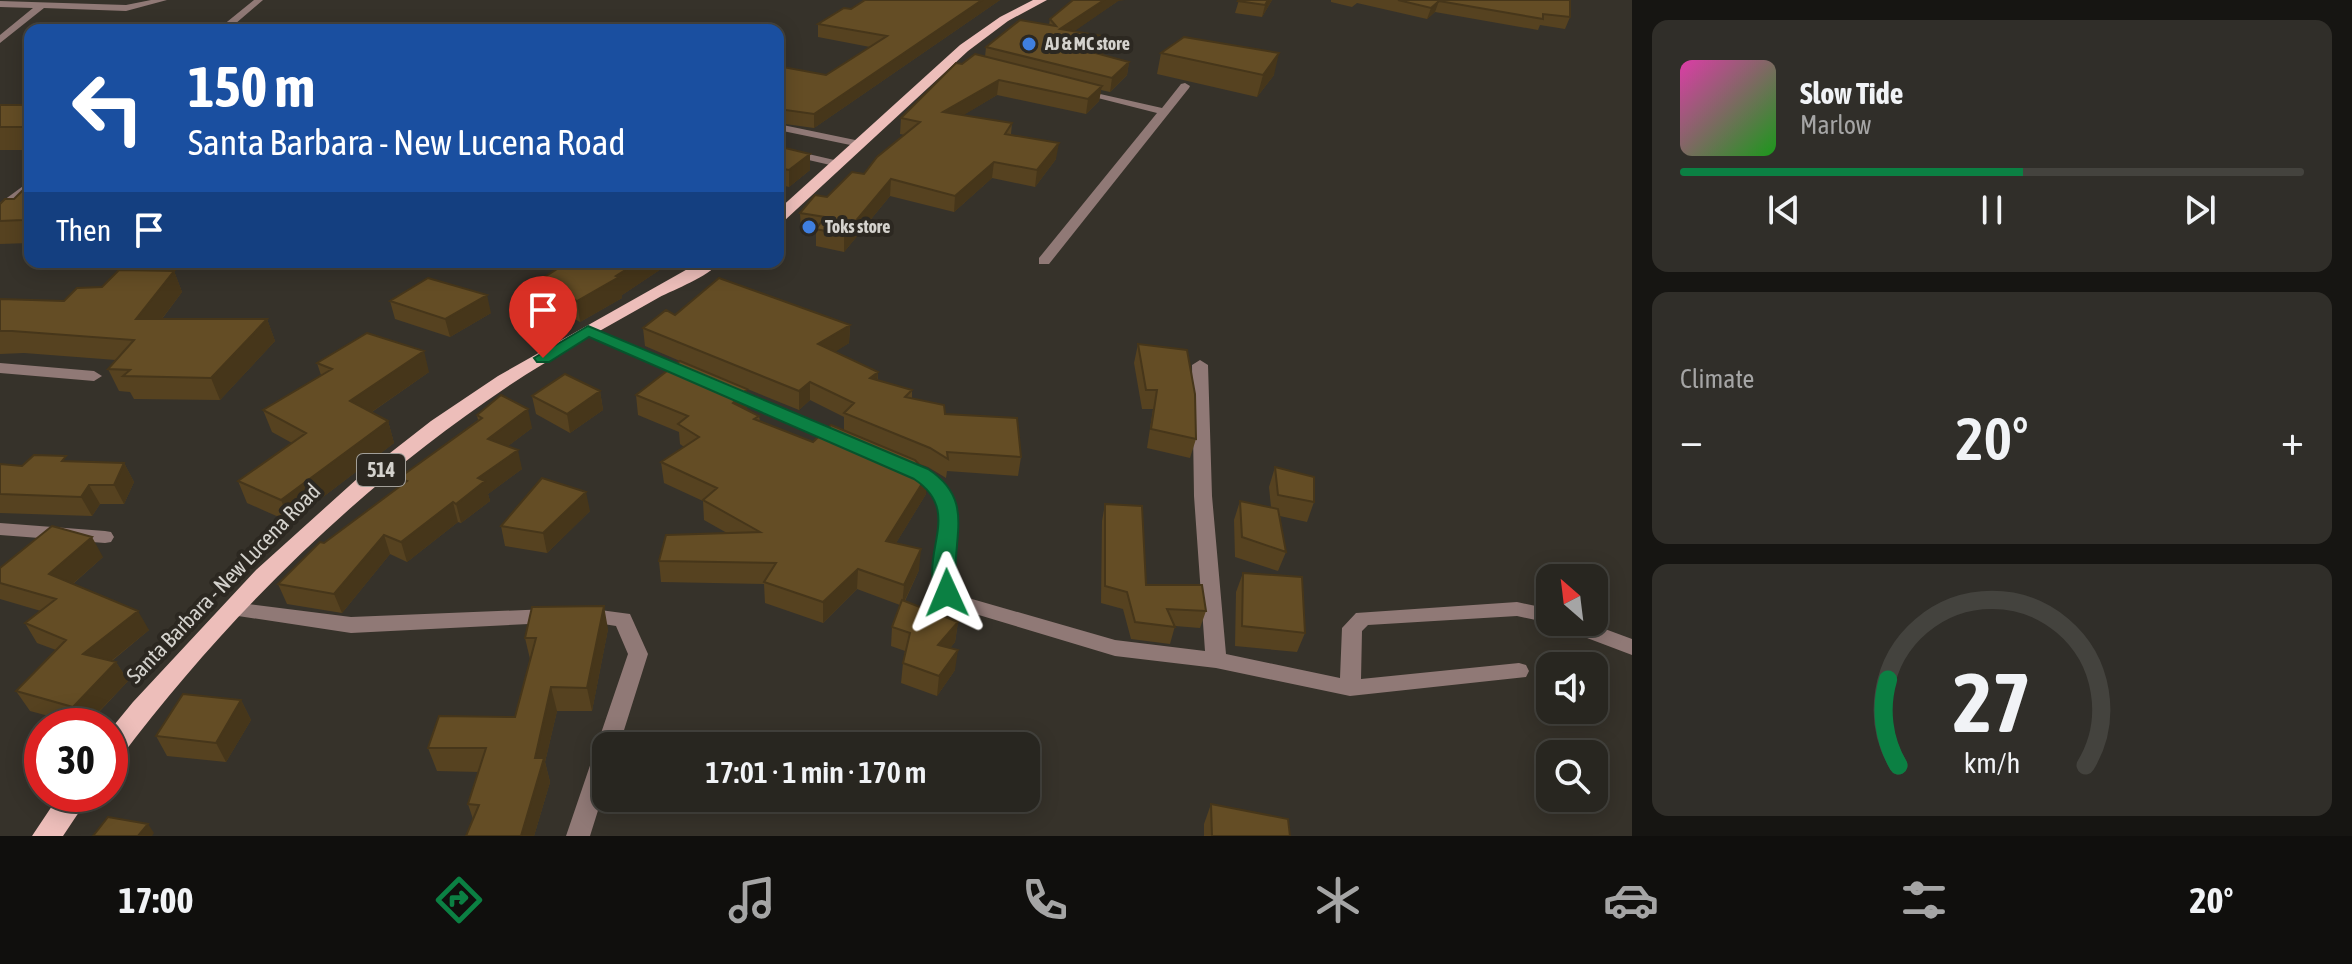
<!DOCTYPE html>
<html lang="en">
<head>
<meta charset="utf-8">
<style>
	:root { --surface:#282620; --page:#302e29; --text:#f1f3f6; --muted:#a5a5a5; --line:#44433e; --accent:#0b8043 }
	body { margin:0; font-family:"Asap Condensed",sans-serif; background:var(--page); color:var(--text); height:100vh; display:flex; flex-direction:column; font-size:30px; white-space:nowrap }
	* { box-sizing:border-box; margin:0 }
	p { font-size:26px; color:var(--muted) }
	.icon { flex:none; width:44px; height:44px; fill:none; stroke:currentColor; stroke-width:2; stroke-linecap:round; stroke-linejoin:round }
	.map { position:relative; flex:1; overflow:hidden }
	.side { display:flex; flex-direction:column; gap:20px; padding:20px; background:#161512; width:720px }
	.side>* { flex:none }
	.banner { position:absolute; left:24px; top:24px; width:760px; height:244px; border-radius:16px; box-shadow:0 4px 20px #0003,0 0 0 2px var(--line); background:#1a4fa0; color:#fff; overflow:hidden }
	.needle { width:52px; rotate:332deg }
	.controls { position:absolute; left:1536px; top:564px; display:grid; gap:16px }
	.controls a { display:grid; place-items:center; width:72px; height:72px; border-radius:16px; background:var(--surface); box-shadow:0 4px 20px #0003,0 0 0 2px var(--line); font-size:40px }
	.speed { position:absolute; left:24px; top:708px; display:flex; gap:16px; font-size:40px; font-weight:700; text-align:center }
	.speed>* { display:grid; place-content:center; width:104px; height:104px; border-radius:50%; background:var(--surface); box-shadow:0 4px 20px #0003,0 0 0 2px var(--line); line-height:1 }
	.speed .limit { border:12px solid #d22; background:#fff; color:#111 }
	.pin { position:absolute; display:grid; place-items:center; width:68px; height:68px; color:#fff; margin:-82px -34px; border-radius:50% 50% 50% 0; rotate:-45deg; box-shadow:0 0 8px #0007 }
	.pin .icon { rotate:45deg }
	.me { position:absolute; width:88px; margin:-44px; rotate:359deg; stroke-linejoin:round; filter:drop-shadow(0 0 6px #0008) }
	.turn { display:flex; align-items:center; gap:28px; height:168px; padding:0 32px; font-size:36px }
	.turn .icon { width:104px; height:104px; stroke-width:2.5 }
	.turn b { display:block; font-size:56px; line-height:68px }
	.then { display:flex; align-items:center; height:76px; padding:0 32px; background:#0003; gap:16px; font-size:30px }
	.big { font-size:60px; font-weight:600; line-height:1.1 }
	.side .widget { flex:1; display:flex; flex-direction:column; justify-content:center; gap:12px; min-width:0; padding:0 28px; border-radius:16px; background:var(--page) }
	.side .dial { align-items:center; gap:0 }
	.dial svg { height:208px; overflow:visible; fill:none; stroke:var(--line); stroke-width:7; stroke-linecap:round; text-anchor:middle }
	.dial text { fill:var(--text); stroke:none }
	.song { display:flex; align-items:center; gap:24px }
	.cover { width:96px; height:96px; border-radius:12px; background:linear-gradient(135deg,hsl(320 70% 55%),hsl(120 70% 35%)) }
	.played { height:8px; border-radius:4px; background:linear-gradient(90deg,var(--accent) 55%,var(--line) 55%) }
	.keys { display:flex; justify-content:space-around; direction:ltr }
	.heat { display:flex; justify-content:space-between; align-items:center; font-size:44px; direction:ltr }
	.trip { position:absolute; left:592px; top:732px; width:448px; height:80px; border-radius:16px; background:var(--surface); box-shadow:0 4px 20px #0003,0 0 0 2px var(--line); font-weight:600; line-height:80px; text-align:center }
	.menu { display:flex; height:128px; justify-content:space-around; align-items:center; background:#100f0d; color:var(--muted) }
	.menu .icon { width:56px; height:56px }
	.menu .selected { color:var(--accent) }
	.menu b { font-size:36px; color:var(--text) }
	main { display:flex; flex:1; min-height:0 }
	.map>svg:first-child { display:block }
	.lines { fill:none; stroke-linecap:round; stroke-linejoin:round }
	.lane { fill:#907976; fill-rule:evenodd }
	.street { fill:#907976; fill-rule:evenodd }
	.primary { fill:#edbeba; fill-rule:evenodd }
	.wall { fill:#564220; fill-rule:evenodd }
	.shaded-wall { fill:#46361a }
	.building { fill:#644d25; stroke:#46361a; stroke-width:2 }
	.route { fill:#0b8043; stroke:#07532c; stroke-width:2 }
	.shop-dot { fill:#3f7fe0; stroke:#2c2821; stroke-width:3 }
	.labels { text-anchor:middle; stroke-width:8; stroke-linejoin:round; paint-order:stroke }
	.far-poi-label { font-size:18px; font-weight:bold; fill:#d4d2cd; stroke:#2c2821; text-anchor:start }
	.shield { fill:#2c2821; stroke:#a29f99; stroke-width:2 }
	.shield-label { font-size:20px; font-weight:bold; fill:#d4d2cd }
	.street-label { font-size:22px; fill:#d4d2cd; stroke:#2c2821 }
</style>
</head>
<body>
<main>
<div class="map">
<svg width="1632" height="836" viewBox="0 0 1632 836">
	<rect width="100%" height="100%" fill="#36322a"/>
	<g class="lines">
		<path class="lane" d="M778 124 860 141 865 144 860 147 778 130Z
			M778 147 843 162 844 164 839 167 778 153Z"/>
		<path class="street" d="M151 0H167L126 11 44 8 0 43V35L33 8 0 7V1L126 5Z
			M254 0H263L228 30H217Z
			M1185 83 1190 86 1189 88 1049 264H1039V258L1157 113 1078 93V89L1162 108 1181 84Z
			M30 181V191L0 213V203Z
			M588 327 694 371 697 374 694 377H684L583 334 581 331Z
			M1200 360 1208 365 1212 496 1226 654 1340 678 1342 628 1356 613 1517 602 1550 609V622H1554L1550 623 1517 616 1368 625 1362 631 1361 679 1519 663 1526 665 1529 671 1526 677 1350 696 1216 668 1115 656 952 607 940 598C925 567 952 527 934 497 926 483 910 480 901 469L909 463C975 482 951 540 956 590L965 597 1115 640 1205 651 1194 496 1192 365Z
			M0 363 94 371 102 376 94 381 0 373Z
			M729 386 850 436 852 440 844 445 838 444 724 394 721 391Z
			M0 523 105 531 111 532 114 537 111 542 105 543 0 535Z
			M232 602 351 617 549 609 556 611 559 616 556 621 549 623 351 633 225 614 222 609 225 604Z
			M585 608 630 614 648 654 619 746H606V785L590 836H566L628 654 616 626 578 620 575 615 578 610Z
			M1555 622H1586L1632 639V655L1558 627Z"/>
		<path class="primary" d="M1033 0H1047L1008 21 968 51 784 221 778 223V210L960 45 1000 17Z
			M700 262H720C706 278 677 288 658 298 607 327 555 355 507 387 358 487 227 616 120 758L110 762V730L133 702 256 570 358 478 431 421 498 376Z
			M60 794H91L63 836H32Z"/>
	</g>
	<path class="wall" d="M865 0H1000L814 128 778 123V70L826 75 870 47 818 37V24L851 9Z
		M1239 0H1272L1262 17 1235 13Z
		M1331 0H1570V17L1565 29 1540 25 1538 30 1435 12 1427 19 1357 3 1352 7 1331 2Z
		M1118 1 1074 31 1106 50 1102 55 1129 62 1127 75 1110 92 1101 90 1099 101 1086 114 997 95 963 115 1012 123 1011 134 1056 159 1035 187 992 178 954 212 890 196 844 252 816 246V233L801 230 800 213 864 174 905 135 900 134 901 118 962 64 985 57 986 47 1049 25 1050 19Z
		M1161 53 1274 75 1257 97 1157 74Z
		M0 105H30V150H0Z
		M778 149 810 170 789 187 778 184Z
		M30 183V243L0 244V204L14 199Z
		M661 269 622 295V298L580 322 543 301 540 280Z
		M174 271 182 292 162 319H267L275 341 220 400 134 399 130 392 119 391 108 369 116 360 24 353 0 354V299L64 301 102 287Z
		M390 301 491 313 450 337 395 319Z
		M675 315 850 325 849 343 834 352 878 372V380L912 390V398L945 414 1021 457 1018 476 947 471 946 478 928 467 917 463 926 494 896 543 919 570 905 601 958 622 955 642 950 648 955 670 937 696 901 683 903 663 905 651 891 646 892 627 900 605 857 589 823 623 765 603 764 584 661 582 659 561 727 533 704 520 703 501 664 483 661 462 684 447 680 444 679 432 638 415 636 395 680 361 645 346 643 328ZM706 372 799 410 810 400 844 417V430L813 442 760 421 759 416 747 409Z
		M1138 344 1196 439 1190 458 1147 448 1153 409H1142L1134 363Z
		M317 363 429 372 372 412 388 421 394 443 290 522 247 503 238 481 292 443 272 432 263 410 321 375Z
		M600 391 603 410 570 433 536 414 532 396Z
		M477 415 532 428 508 446 522 469 488 494 490 501 461 523 458 522 407 562 390 554 342 613 287 604 278 584 324 543 401 485 399 478 478 420Z
		M69 461 124 463 134 482 124 504H100L92 516 0 513V464L22 466Z
		M1275 467 1314 502 1307 522 1280 516 1286 552 1278 571 1235 557 1234 520 1240 501 1271 507 1269 487Z
		M1105 504 1146 585 1206 611 1200 628 1175 626 1170 644 1131 639 1123 609 1101 603 1102 521Z
		M590 511 547 553 505 546 501 526Z
		M103 557 73 584 149 630 112 661 116 662 128 681 86 726 30 711 16 691 56 650 37 643 25 623 41 611 0 599V568Z
		M1243 573 1305 633 1297 652 1235 646 1236 592Z
		M608 629 592 711H557L545 762 550 782 534 836H466L473 819 468 804 479 772 437 771 428 748 515 717 530 659 525 638Z
		M241 700 251 720 226 762 167 756 156 736Z
		M1211 804 1290 836H1204V824Z"/>
	<path class="shaded-wall" d="M982 0H1000L814 128V114Z
		M1104 0H1125L1118 1 1059 42 1060 29Z
		M1268 0H1272L1262 17 1265 5Z
		M1439 1 1435 12 1427 19 1431 8Z
		M1108 37 1106 50 1093 66 1095 53Z
		M1279 53 1274 75 1257 97 1263 75Z
		M1129 62 1127 75 1110 92 1112 78Z
		M999 80 997 95 942 128 943 112Z
		M1102 86 1099 101 1086 114 1088 99Z
		M1059 143 1056 159 1035 187 1037 170Z
		M810 154V170L789 187V170Z
		M994 162 992 178 954 212 955 196Z
		M891 179 890 196 844 252V235Z
		M30 213V236L23 220Z
		M638 262H660L661 269 622 295V298L580 322 577 301Z
		M174 271 182 292 145 341 136 319Z
		M487 295 491 313 450 337 445 319Z
		M267 319 275 341 220 400 211 378Z
		M850 325 849 343 818 363V344Z
		M424 351 429 372 357 422 350 401Z
		M878 372 877 390 870 378Z
		M810 382V400L799 410V391Z
		M747 389V409L734 423 733 403Z
		M600 391 603 410 570 433 567 414Z
		M528 409 532 428 492 458 488 439Z
		M388 421 394 443 290 522 281 500Z
		M518 450 522 469 488 494 490 501 461 523 456 504 478 478Z
		M124 463 134 482 124 504 114 485Z
		M928 474 926 494 885 561 886 541Z
		M89 485 100 504 92 516 81 497Z
		M586 492 590 511 547 553 543 533Z
		M453 502 458 522 407 562 401 542Z
		M384 535 390 554 342 613 334 594Z
		M92 537 103 557 61 594 49 574Z
		M921 549 919 570 902 606 904 585Z
		M858 569 857 589 823 623V602Z
		M604 606 608 629 592 711 587 688Z
		M138 611 149 630 95 674 83 654Z
		M958 622 955 642 936 665 938 645Z
		M958 650 955 670 937 696 939 676Z
		M116 662 128 681 85 726 73 707Z
		M551 687 557 711 545 762 550 782 534 836H521L535 758Z
		M241 700 251 720 226 762 216 743Z
		M148 824 154 833 152 836H138Z"/>
	<path class="building" d="M865 0H982L814 114 778 109V70L783 67 826 75 887 36 818 24 844 8 851 9Z
		M1073 0H1104L1060 29 1108 37 1095 53 1129 62 1112 78 986 47 1020 20 1056 26 1050 19Z
		M1239 0H1268L1265 5 1238 1Z
		M1398 0H1570V17L1543 14V19L1439 1 1431 8Z
		M1184 37 1279 53 1263 75 1161 53Z
		M975 54 1102 86 1088 99 999 80 943 112 1012 123 1005 134 1059 143 1037 170 994 162 955 196 891 179 844 235 816 229 825 217 800 213 815 195 827 197 852 172 864 174 877 157 920 122 901 118 956 63 962 64Z
		M0 105H30V127H0Z
		M781 147 810 154 789 170 778 168V149Z
		M30 183V213L23 220 0 221V204L5 199H14Z
		M568 262H638L616 276 619 277 577 301 540 280Z
		M119 270 174 271 136 319H267L211 378 123 376 130 370 108 369 134 340 12 331H0V299L64 301 77 288 102 287Z
		M428 278 487 295 445 319 390 301Z
		M719 278 850 325 818 344 878 372 870 378 912 390 905 397 944 405 945 414 1017 418 1021 457 947 452 948 459 930 448 844 413 854 403 810 382 799 391 643 328 666 310 675 315Z
		M367 333 424 351 350 401 388 421 281 500 238 481 306 433 263 410 332 369 317 363Z
		M1138 344 1187 350 1195 394 1196 439 1151 429 1157 390H1146Z
		M680 361 747 389 733 403 759 416 754 419 813 442 831 425 915 460 928 474 886 541 921 549 904 585 858 569 823 602 764 582 776 563 659 561 666 535 760 532 703 500 717 488 661 462 699 437 678 424 688 416 636 395Z
		M565 374 600 391 567 414 532 396Z
		M501 395 528 409 488 439 518 450 478 478 485 481 456 504 453 502 401 542 384 535 334 594 278 584 320 542 324 543 407 481 399 478 482 418 477 415Z
		M34 455 66 456 62 461 124 463 114 485H89L81 497 0 494V464L22 466Z
		M1275 467 1314 477V502L1278 495Z
		M542 478 586 492 543 533 501 526Z
		M1240 501 1278 509 1286 552 1242 537Z
		M1105 504 1142 506 1146 585H1202L1206 611 1167 609 1175 627 1135 622 1127 592 1105 586Z
		M52 526 92 537 49 574 138 611 83 654 116 662 73 707 16 691 66 640 25 623 56 599 0 583V568Z
		M1243 573 1302 577 1305 633 1242 626Z
		M902 600 958 622 938 645 958 650 939 676 903 663 910 633 892 627Z
		M604 606 587 688 551 687 535 758H544L521 836H466L479 805 468 804 486 748H428L439 716 515 717 536 638H525L532 607Z
		M183 694 241 700 216 743 156 736Z
		M1211 804 1288 819 1290 836H1212Z
		M108 817 148 824 138 836H93Z"/>
	<path class="route" d="M588 326 928 469C980 503 947 543 958 593L954 599H939C915 556 966 513 914 479L589 337 549 362H537L534 358Z"/>
	<g class="shop-dot">
		<circle cx="1029" cy="44" r="8"/>
		<circle cx="809" cy="227" r="8"/>
	</g>
	<g class="labels">
		<g class="far-poi-label">
			<text x="1045" y="50">AJ &amp; MC store</text>
			<text x="825" y="233">Toks store</text>
		</g>
		<rect class="shield" x="357" y="454" width="48" height="32" rx="6"/>
		<g class="shield-label">
			<text x="381" y="477">514</text>
		</g>
		<g class="street-label">
			<text transform="translate(223 583) rotate(-46)" y="8">Santa Barbara - New Lucena Road</text>
		</g>
	</g>
</svg>
<div class="controls">
<a><svg class="needle" viewBox="-14 -14 28 28"><path d="M0-13l5 13h-10z" fill="#e53935"/><path d="M0 13l5-13h-10z" fill="#a5a5a5"/></svg></a>
<a><svg class="icon" aria-label="sound" viewBox="0 0 24 24"><path d="M4 9h4l5-4v14l-5-4H4zM17 9q2 3 0 6"/></svg></a>
<a><svg class="icon" aria-label="search" viewBox="0 0 24 24"><circle cx="10" cy="10" r="6"/><path d="M15 15l6 6"/></svg></a>
</div>
<div class="speed"><div class="limit">30</div></div>
<div class="pin" style="left:543px;top:358px;background:#d93025"><svg class="icon" aria-label="arrive" viewBox="0 0 24 24"><path d="M6 21V4h12l-3 4 3 4H6"/></svg></div>
<svg class="me" style="left:947px;top:593px" viewBox="-20 -20 40 40"><path d="M0-17L14 15 0 8-14 15z" fill="#0b8043" stroke="#fff" stroke-width="4"/></svg>
<div class="trip">17:01 · 1 min · 170 m</div>
<div class="banner">
<div class="turn"><svg class="icon" aria-label="left" viewBox="0 0 24 24"><path d="M17 20v-9H6M10 6l-5 5 5 5"/></svg><div><b>150 m</b>Santa Barbara - New Lucena Road</div></div>
<div class="then">Then<svg class="icon" aria-label="arrive" viewBox="0 0 24 24"><path d="M6 21V4h12l-3 4 3 4H6"/></svg></div>
</div>
</div>
<section class="side">
<div class="widget">
<div class="song"><i class="cover"></i><div><b>Slow Tide</b><p>Marlow</p></div></div>
<div class="played"></div>
<div class="keys"><svg class="icon" aria-label="previous" viewBox="0 0 24 24"><path d="M18 5L8 12l10 7zM5 5v14"/></svg><svg class="icon" aria-label="pause" viewBox="0 0 24 24"><path d="M8 5v14M16 5v14"/></svg><svg class="icon" aria-label="next" viewBox="0 0 24 24"><path d="M6 5l10 7-10 7zM19 5v14"/></svg></div>
</div>
<div class="widget"><p>Climate</p>
<div class="heat"><a>−</a><b class="big">20°</b><a>+</a></div>
</div>
<div class="widget dial"><svg viewBox="0 0 100 80">
<path d="M14 69A42 42 0 1 1 86 69"/>
<path d="M14 69A42 42 0 0 1 10 36" stroke="#0b8043"/>
<text x="50" y="56" font-size="32" font-weight="700">27</text>
<text x="50" y="72" font-size="11">km/h</text>
</svg></div>
</section>
</main>
<nav class="menu">
<b>17:00</b>
<svg class="icon selected" aria-label="directions" viewBox="0 0 24 24"><path d="M12 3l9 9-9 9-9-9zM9 14v-3h6M13 9l2 2-2 2"/></svg>
<svg class="icon" aria-label="music" viewBox="0 0 24 24"><path d="M9 18V5l10-2v13"/><circle cx="6" cy="18" r="3"/><circle cx="16" cy="16" r="3"/></svg>
<svg class="icon" aria-label="phone" viewBox="0 0 24 24"><path d="M5 4h4l2 5-3 2q2 4 5 5l2-3 5 2v4C11 20 4 13 5 4z"/></svg>
<svg class="icon" aria-label="climate" viewBox="0 0 24 24"><path d="M12 3v18M4 7l16 10M4 17L20 7"/></svg>
<svg class="icon" aria-label="car" viewBox="0 0 24 24"><path d="M5 17H2v-5l4-1 3-4h7l3 4 3 1v5h-3M9 17h6M6 11h13"/><circle cx="7" cy="17" r="2"/><circle cx="17" cy="17" r="2"/></svg>
<svg class="icon" aria-label="filters" viewBox="0 0 24 24"><path d="M4 7h16M4 17h16"/><circle cx="9" cy="7" r="2"/><circle cx="15" cy="17" r="2"/></svg>
<b>20°</b>
</nav>
</body>
</html>
